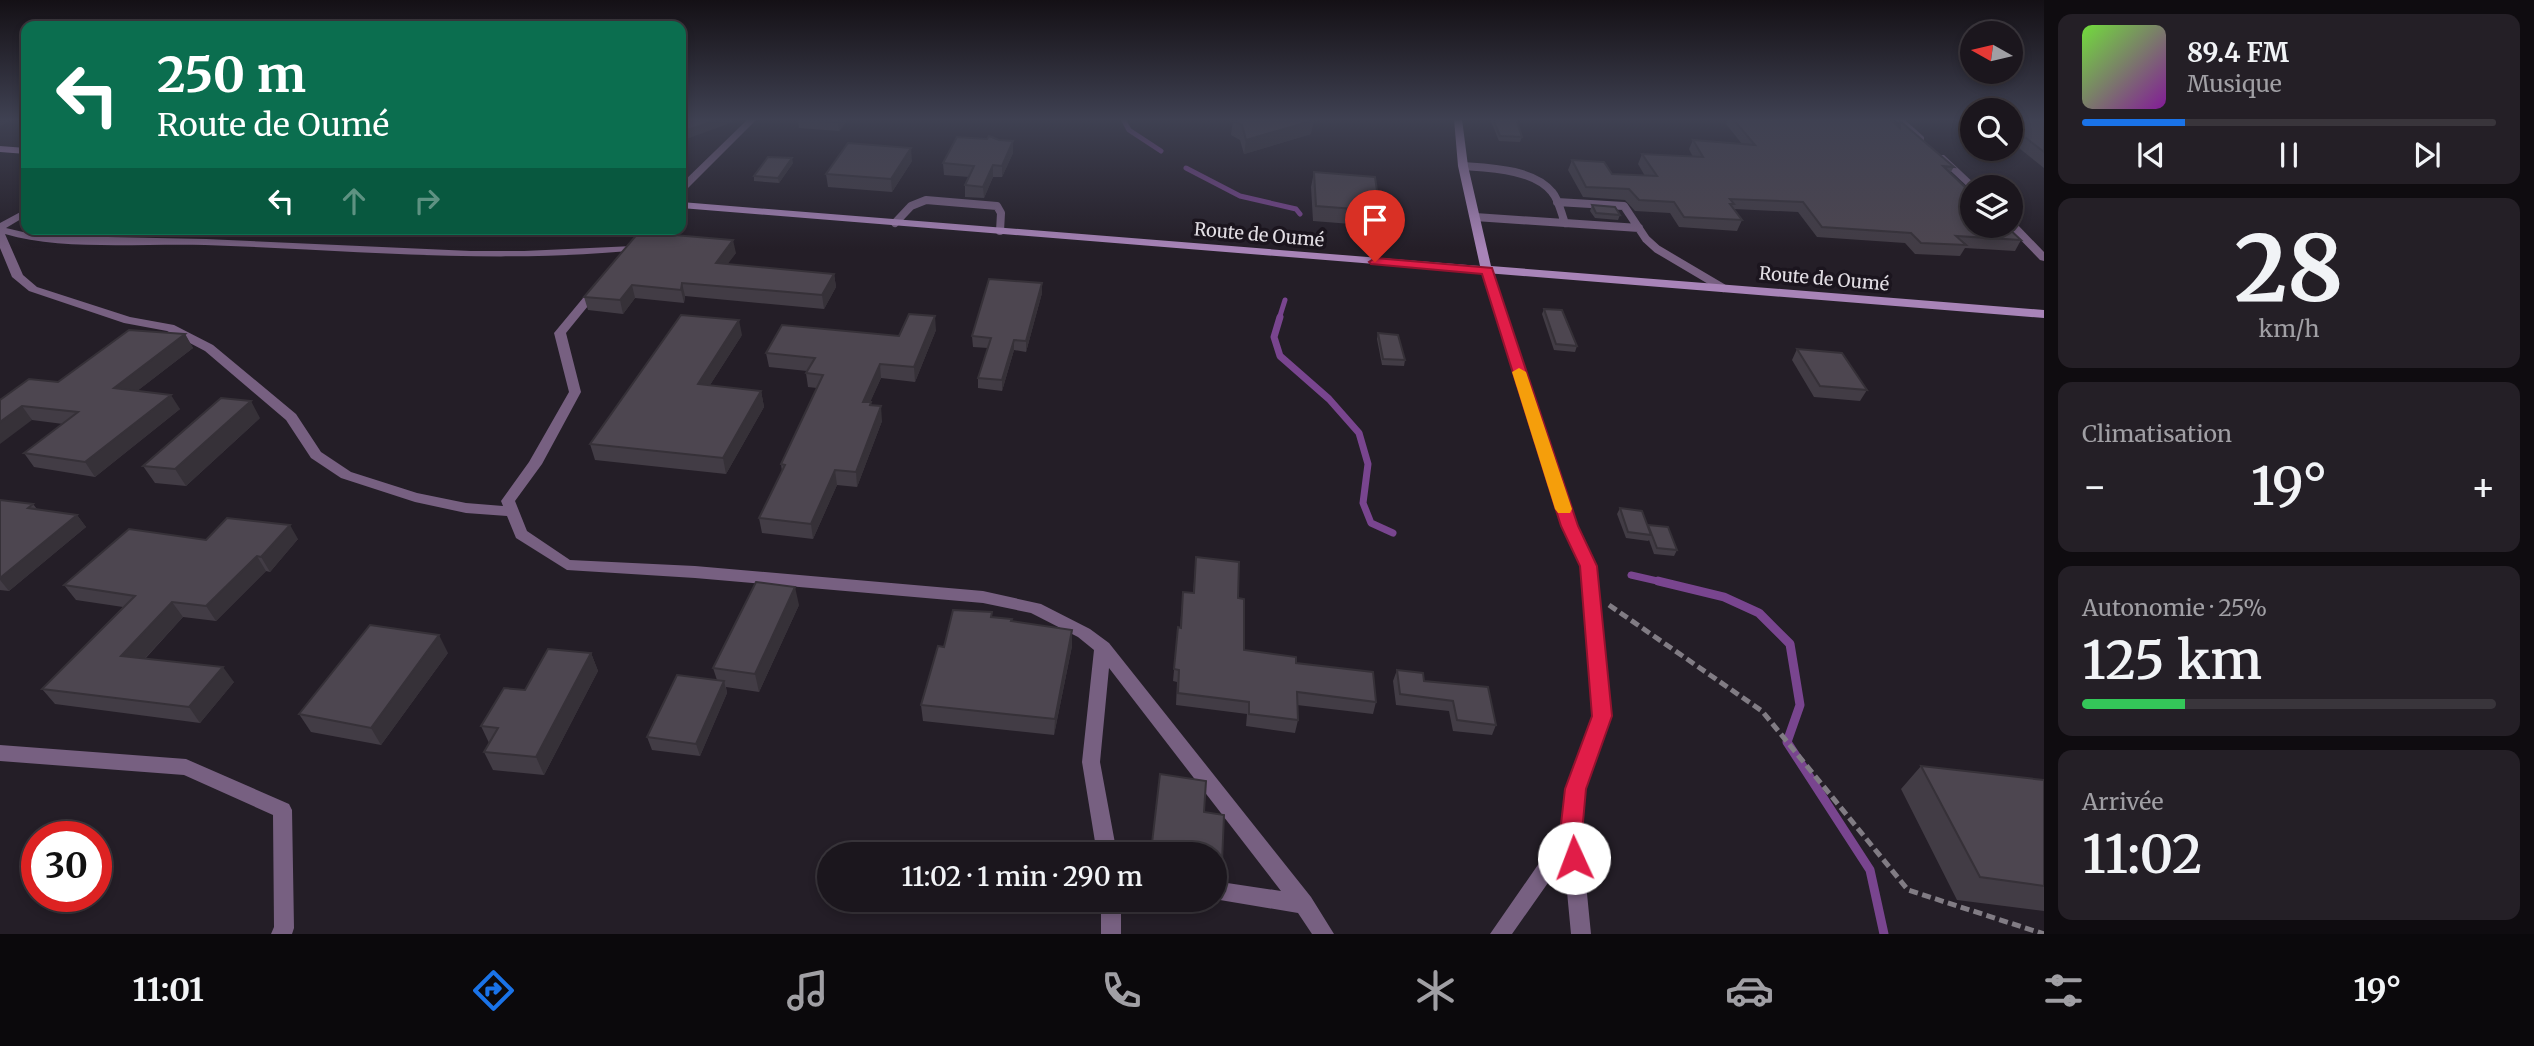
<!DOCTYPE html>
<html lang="fr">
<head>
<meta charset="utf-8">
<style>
	:root { --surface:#1b161d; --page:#241f26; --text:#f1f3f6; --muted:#a09fa4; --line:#39353b; --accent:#1a73e8 }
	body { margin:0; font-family:Merriweather,serif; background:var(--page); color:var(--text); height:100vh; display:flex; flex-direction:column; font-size:26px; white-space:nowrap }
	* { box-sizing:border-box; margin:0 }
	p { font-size:23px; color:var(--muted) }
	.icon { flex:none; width:38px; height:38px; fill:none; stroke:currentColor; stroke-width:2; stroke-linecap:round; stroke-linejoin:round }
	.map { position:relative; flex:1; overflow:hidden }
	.panel { display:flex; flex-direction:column; gap:14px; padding:14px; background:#0f0c10; width:490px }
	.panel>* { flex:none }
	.guide { position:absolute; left:21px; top:21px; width:665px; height:214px; border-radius:14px; box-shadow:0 4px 10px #0003,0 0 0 2px var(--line); background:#0b6e4f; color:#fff; overflow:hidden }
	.needle { width:46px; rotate:278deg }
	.tools { position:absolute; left:1960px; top:21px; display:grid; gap:14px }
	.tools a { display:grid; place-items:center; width:63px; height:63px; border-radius:50%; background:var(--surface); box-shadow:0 4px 10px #0003,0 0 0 2px var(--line); font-size:35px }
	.speed { position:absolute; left:21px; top:821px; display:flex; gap:14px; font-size:35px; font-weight:700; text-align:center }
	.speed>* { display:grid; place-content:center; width:91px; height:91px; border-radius:50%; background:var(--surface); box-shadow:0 4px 10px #0003,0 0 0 2px var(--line); line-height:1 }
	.speed .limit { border:10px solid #d22; background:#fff; color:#111 }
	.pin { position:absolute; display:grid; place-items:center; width:60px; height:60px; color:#fff; margin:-72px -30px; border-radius:50% 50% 50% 0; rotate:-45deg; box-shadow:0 0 7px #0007 }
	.pin .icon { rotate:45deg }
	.me { position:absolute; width:77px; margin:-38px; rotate:358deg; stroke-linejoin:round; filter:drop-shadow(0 0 5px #0008) }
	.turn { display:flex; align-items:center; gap:24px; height:147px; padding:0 21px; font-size:32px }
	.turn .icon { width:91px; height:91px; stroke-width:2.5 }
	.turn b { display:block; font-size:49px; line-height:60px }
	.lanes { display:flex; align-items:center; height:66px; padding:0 21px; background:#0003; justify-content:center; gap:35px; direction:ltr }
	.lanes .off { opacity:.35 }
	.big { font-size:52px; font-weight:600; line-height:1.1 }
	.panel .widget { flex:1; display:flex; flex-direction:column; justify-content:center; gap:10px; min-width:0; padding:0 24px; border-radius:14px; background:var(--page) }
	.panel .dial { align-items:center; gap:0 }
	.dial b { font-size:91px; line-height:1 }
	.song { display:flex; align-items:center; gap:21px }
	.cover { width:84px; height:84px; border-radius:10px; background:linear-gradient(135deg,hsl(100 70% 55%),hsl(290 70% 35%)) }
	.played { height:7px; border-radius:4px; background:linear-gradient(90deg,var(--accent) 25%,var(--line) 25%) }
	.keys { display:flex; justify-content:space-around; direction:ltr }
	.heat { display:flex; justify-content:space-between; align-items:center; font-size:38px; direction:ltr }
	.charge { height:10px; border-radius:5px; background:linear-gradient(90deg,#34c759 25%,var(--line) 0) }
	.trip { position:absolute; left:817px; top:842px; width:410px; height:70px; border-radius:35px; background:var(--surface); box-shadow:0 4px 10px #0003,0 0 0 2px var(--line); font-weight:600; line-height:70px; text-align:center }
	.menu { display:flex; height:112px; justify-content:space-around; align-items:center; background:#0b090c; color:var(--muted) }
	.menu .icon { width:49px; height:49px }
	.menu .selected { color:var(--accent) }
	.menu b { font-size:32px; color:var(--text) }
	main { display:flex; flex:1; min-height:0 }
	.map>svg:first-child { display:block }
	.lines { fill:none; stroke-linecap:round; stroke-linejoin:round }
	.stream-far2 { stroke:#79458f; stroke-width:5 }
	.stream-far1 { stroke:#79458f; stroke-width:7 }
	.stream { stroke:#79458f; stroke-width:9 }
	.path { stroke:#817c84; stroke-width:5; stroke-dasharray:9 4.5; stroke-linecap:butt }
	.lane { stroke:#776081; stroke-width:8 }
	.street { fill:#776081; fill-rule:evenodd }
	.secondary { fill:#a884b8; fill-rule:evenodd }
	.wall { fill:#423c45 }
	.shaded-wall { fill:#363138 }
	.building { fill:#4d4650; stroke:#363138; stroke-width:2 }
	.route { fill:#e11d48; stroke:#92132f; stroke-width:2 }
	.slow { fill:#f59e0b }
	.labels { text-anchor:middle; stroke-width:7; stroke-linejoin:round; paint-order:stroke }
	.far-street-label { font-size:18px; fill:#e2dee4; stroke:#1b151e }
</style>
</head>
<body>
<main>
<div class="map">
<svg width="2044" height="934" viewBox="0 0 2044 934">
	<rect width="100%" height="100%" fill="#241e27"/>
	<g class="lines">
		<path class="stream-far2" d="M1123 119 1129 130 1161 151
			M1186 168 1240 196 1296 209 1300 214
			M1279 319 1285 300"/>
		<path class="stream-far1" d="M1280 317 1274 337 1280 356 1329 399 1359 433 1368 464 1363 503 1371 523 1393 533
			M1631 575 1666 583"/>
		<path class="stream" d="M1658 581 1724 597 1759 613 1790 644 1800 705 1787 742 1870 870 1884 934"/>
		<path class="path" d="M1609 605 1762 711 1908 890 2044 934"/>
		<path class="lane" d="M1463 166C1490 168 1533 169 1552 192 1559 200 1561 213 1565 223
			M1557 202 1624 206 1646 239 1657 249 1723 288
			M1475 217 1639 228
			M895 223 911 206 926 200 997 206 1001 213 1000 231"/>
		<path class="street" d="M748 119H757L685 191 681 192V184Z
			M1895 119H1904L1924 137V141H1918Z
			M1938 155H1944L1978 187 1970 189 1938 159Z
			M26 209V216L6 228 23 232 58 236 206 239 471 251H524L633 246V250L629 251C487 264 347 250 205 245 144 243 62 251 5 234L23 275 37 287 130 317 174 325 213 345 296 414 321 452 351 472 417 493 466 503 503 506 501 501 529 462 569 392 554 333 593 286H601V290L566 333 581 392 542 464 515 501 527 531 570 560 695 566 983 591 1041 604 1090 629 1109 643 1311 897 1334 934H1312L1298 913 1214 899V881L1281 891 1109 668 1100 762 1117 854H1097L1082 762 1094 650 1078 637 1031 613 983 603 695 578 567 570 516 538 507 516 466 513 415 502 341 478 311 458 286 420 205 351 167 331 124 323 29 291 12 277 0 248V223Z
			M2011 221 2015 222 2044 252V261L2040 260 2007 226H2011Z
			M1487 268 1493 271 1576 526 1596 566 1611 716 1585 789 1581 833 1591 934H1571L1564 860 1512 934H1490L1562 830 1567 789 1593 716 1580 566 1562 526 1481 271Z
			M0 745 186 759 289 804 292 810 294 928 292 934H271L274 927 273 815 184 775 0 761Z
			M1101 900H1121V934H1101Z"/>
		<path class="secondary" d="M1454 119H1462L1468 166 1491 266 2044 310V318L681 208V202L1480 266 1458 166Z
			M0 146 26 148V154L0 152Z"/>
	</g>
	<path class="wall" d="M798 119H848L839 131 799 128Z
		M1490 119H1516L1522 137 1520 142 1499 141Z
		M1728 119H1890L1898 126 1900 121 1954 167 1950 173 2021 240 2015 251 1965 248 1960 256 1915 254 1905 243 1817 237 1798 212 1734 209 1742 220 1737 231 1679 227 1670 213 1635 211 1625 200 1583 197 1568 170 1572 160 1612 174 1645 176 1638 164 1642 154 1693 157 1689 149 1693 140 1742 144 1726 124Z
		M1953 119H1972V135Z
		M2011 119H2044V168L2019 148H2011Z
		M1233 121 1311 134 1244 154 1240 140 1231 135Z
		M1013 153 1002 177H993L984 198 965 197V185L969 177 944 175 943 163Z
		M912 161 892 192 828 187 826 174Z
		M793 163 779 183 754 181V176Z
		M1314 172 1380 211 1377 226 1313 221 1311 187Z
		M1592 205 1620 215 1618 220 1595 218 1590 211Z
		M736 253 727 264 834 274 836 287 824 309 685 296 684 303 635 298 623 314 588 310 584 297Z
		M1042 293 1026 352 1014 350 1002 391 978 388V378L988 348 973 347 972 336Z
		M1544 309 1577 346 1575 352 1554 350 1542 314Z
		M936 330 915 382 881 378 870 402 882 421 857 487 837 485 813 539 762 533 759 518 782 472 781 464 817 388 808 387 806 373 807 371 769 367 766 353 899 336Z
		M1378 333 1405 360 1404 366 1382 365 1377 339Z
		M185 334 193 348 137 391 180 409 95 477 34 467 24 453 63 424 32 420 0 400 58 382Z
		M742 335 710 385 761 391 764 407 726 474 595 460 590 444Z
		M1797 349 1867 390 1860 401 1814 397 1792 360Z
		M260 418 186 486 155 483 143 466Z
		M0 500 33 504 37 509 77 515 86 527 9 591 0 590Z
		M1620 508 1648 526 1677 550 1674 556 1654 554 1649 540 1648 541 1626 538 1617 514Z
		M298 539 270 572 266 571 216 621 183 617 145 659 234 682 200 723 55 704 42 689 123 607 76 600 64 585 206 540Z
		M1196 557 1238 598 1244 650 1296 663 1376 702 1373 714 1297 705 1298 720 1295 733 1246 726 1247 714 1176 705 1177 682 1173 681 1178 627H1180L1183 592 1193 593Z
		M799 605 759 692 726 687 727 693 700 756 652 750 647 737 717 680 713 668Z
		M992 612V617L1012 621 1072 646 1054 735 923 721 921 705 944 647Z
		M448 653 381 745 311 732 299 714Z
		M591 653 598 671 544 775 493 770 484 752 489 743 481 726 525 690Z
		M1397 670 1496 725 1492 735 1453 731 1449 711 1396 705 1393 681Z
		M1921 766 2044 780V911L1957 900 1901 789Z
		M1160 774 1204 812 1222 862 1218 879 1214 878V854H1151Z"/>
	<path class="shaded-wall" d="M0 119H14L0 126Z
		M720 119H733V122L681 141V132Z
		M840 119H848L839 131 838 122Z
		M1314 120 1311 134 1244 154 1246 140Z
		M1013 141V153L1002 177V166Z
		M911 148 912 161 892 192 891 179Z
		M792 158 793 163 779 183 778 178Z
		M993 165V177L984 198 983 187Z
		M733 240 736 253 718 277 716 263Z
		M834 274 836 287 824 309 822 295Z
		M682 283 685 296 684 303 681 290Z
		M1042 283V293L1026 352V341Z
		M632 285 635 298 623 314 620 300Z
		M935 316 936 330 915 382 914 367Z
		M739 320 742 335 701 399 698 384Z
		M185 334 193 348 123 402 114 388Z
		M1014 340V350L1002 391V380Z
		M880 364 881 378 864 416 863 402Z
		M761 391 764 407 726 474 723 458Z
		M171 395 180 409 95 477 85 462Z
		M251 401 260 418 186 486 175 469Z
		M22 406 32 420 0 444V422Z
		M881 406 882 421 857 487 856 472Z
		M835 470 837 485 813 539 811 524Z
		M77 515 86 527 9 591 0 580V578Z
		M290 525 298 539 270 572 261 557Z
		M257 556 266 571 216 621 206 606Z
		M795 587 799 605 759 692 755 674Z
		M172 602 183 617 133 671 121 656Z
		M1072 630V646L1054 735 1055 719Z
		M439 635 448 653 381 745 371 728Z
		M591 653 598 671 544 775 536 757Z
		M223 667 234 682 200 723 189 707Z
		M724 681 727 693 700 756 696 744Z"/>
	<path class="building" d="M681 119H720L681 132Z
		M798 119H840L838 122Z
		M1241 119H1311L1314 120 1246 140 1242 125 1233 121Z
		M1493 119H1516L1522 137 1500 136Z
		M1733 119H1890L1900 128V121L1954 167 1943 166 1972 194V226H2006L2021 240 1956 236 1966 245 1921 243 1911 233 1822 227 1803 202 1730 199 1734 204H1730L1742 220 1684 217 1674 202 1639 200 1629 189 1586 187 1572 160 1604 162 1612 174 1657 176 1642 154 1703 157 1693 140 1755 145Z
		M2011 119H2044V152L2026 138 2011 137Z
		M989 136 999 140 1013 141 1002 166 993 165 983 187 965 185 974 166 943 163 957 137 987 139Z
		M848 143 911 148 891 179 826 174Z
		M768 157 792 158 778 178 754 176Z
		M1314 172 1375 177 1380 211 1316 206Z
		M1592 205 1615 207 1620 215 1596 213Z
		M639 232 733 240 716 263 834 274 822 295 682 283 681 290 632 285 620 300 584 297Z
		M989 279 1042 283 1026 341 1014 340 1002 380 978 378 991 338 972 336Z
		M1544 309 1562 310 1577 346 1556 344Z
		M909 314 935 316 914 367 880 364 863 402H871L870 405 881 406 856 472 835 470 811 524 759 518 785 465 781 464 823 375 806 373 815 358 766 353 782 325 899 336Z
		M681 315 739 320 698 384 761 391 723 458 590 444Z
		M129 330 185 334 114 388 171 395 85 462 24 453 78 412 22 406 0 422V400L29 379 58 382Z
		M1378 333 1398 335 1405 360 1383 359Z
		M1797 349 1842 353 1867 390 1820 386Z
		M221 398 251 401 175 469 143 466Z
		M0 500 33 504 28 508 77 515 0 578Z
		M1620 508 1642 511 1651 535 1628 532Z
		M227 518 290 525 261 557 257 556 206 606 172 602 121 656 223 667 189 707 42 689 135 596 64 585 129 529 206 540Z
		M1648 525 1668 527 1677 550 1657 548Z
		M1196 557 1239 562 1238 598 1244 599V650L1296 657V663L1373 672 1376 702 1297 692 1298 720 1249 714V702L1178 693 1179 670 1174 669 1178 627 1181 628 1183 592 1194 593Z
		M756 582 795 587 755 674 713 668Z
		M953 610 992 612 991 617 1012 619 1011 621 1072 630 1055 719 921 705 938 646 944 647Z
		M370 625 439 635 371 728 299 714Z
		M548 649 591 653 536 757 484 752 498 728 481 726 504 688 525 690Z
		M1397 670 1423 673 1424 681 1488 687 1496 725 1457 720 1453 701 1400 694Z
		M677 675 724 681 696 744 647 737Z
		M1921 766 2044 780V886L1980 877Z
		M1160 774 1206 781 1204 812 1224 815 1222 862 1214 861V854H1163L1151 852Z"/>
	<linearGradient id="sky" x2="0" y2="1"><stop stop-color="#141015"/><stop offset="0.48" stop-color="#3f4152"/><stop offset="1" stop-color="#3f4152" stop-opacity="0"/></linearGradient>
	<rect width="2044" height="249" fill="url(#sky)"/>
	<path class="route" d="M1375 258 1492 268 1578 526 1597 566 1612 716 1586 789 1582 833 1585 858 1582 865 1574 868 1566 865 1560 833 1565 789 1592 716 1580 566 1561 526 1482 274 1371 264 1369 262Z"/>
	<path class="slow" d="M1519 368 1526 372 1572 509 1570 513H1558L1555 509 1512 372Z"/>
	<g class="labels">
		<g class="far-street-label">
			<text transform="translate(1259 235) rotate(5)" y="6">Route de Oumé</text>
			<text transform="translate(1824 279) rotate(5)" y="6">Route de Oumé</text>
		</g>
	</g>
</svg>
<div class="tools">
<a><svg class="needle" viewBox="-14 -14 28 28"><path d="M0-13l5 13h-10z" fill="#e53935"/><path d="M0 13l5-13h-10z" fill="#a09fa4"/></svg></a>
<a><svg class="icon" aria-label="search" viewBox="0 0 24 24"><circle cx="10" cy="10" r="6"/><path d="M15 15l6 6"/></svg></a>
<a><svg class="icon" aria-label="layers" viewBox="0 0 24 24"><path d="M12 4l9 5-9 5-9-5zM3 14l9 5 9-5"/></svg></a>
</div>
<div class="speed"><div class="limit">30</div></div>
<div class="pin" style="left:1375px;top:262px;background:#d93025"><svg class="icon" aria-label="arrive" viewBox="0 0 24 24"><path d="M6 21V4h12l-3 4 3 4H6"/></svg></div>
<svg class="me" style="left:1574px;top:858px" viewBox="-20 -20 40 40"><circle r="19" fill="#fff"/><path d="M0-13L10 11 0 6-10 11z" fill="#e11d48"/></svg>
<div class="trip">11:02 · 1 min · 290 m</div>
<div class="guide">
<div class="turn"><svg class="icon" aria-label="left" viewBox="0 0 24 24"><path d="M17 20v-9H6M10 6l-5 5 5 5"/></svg><div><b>250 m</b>Route de Oumé</div></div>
<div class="lanes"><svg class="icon" aria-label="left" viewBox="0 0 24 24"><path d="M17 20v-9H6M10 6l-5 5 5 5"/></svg><svg class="icon off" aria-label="ahead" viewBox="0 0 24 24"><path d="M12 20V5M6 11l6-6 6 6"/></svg><svg class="icon off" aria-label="right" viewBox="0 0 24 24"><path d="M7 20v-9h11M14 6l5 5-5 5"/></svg></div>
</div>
</div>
<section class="panel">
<div class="widget">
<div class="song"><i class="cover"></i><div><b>89.4 FM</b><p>Musique</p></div></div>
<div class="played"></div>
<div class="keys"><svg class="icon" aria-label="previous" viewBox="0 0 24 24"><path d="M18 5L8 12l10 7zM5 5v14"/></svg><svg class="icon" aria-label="pause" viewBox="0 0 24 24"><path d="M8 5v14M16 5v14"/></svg><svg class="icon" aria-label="next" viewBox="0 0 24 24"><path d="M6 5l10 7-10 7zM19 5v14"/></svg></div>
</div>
<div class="widget dial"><b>28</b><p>km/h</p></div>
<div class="widget"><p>Climatisation</p>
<div class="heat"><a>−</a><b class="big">19°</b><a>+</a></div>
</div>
<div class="widget"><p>Autonomie · 25%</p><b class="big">125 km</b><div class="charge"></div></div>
<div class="widget"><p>Arrivée</p><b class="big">11:02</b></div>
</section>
</main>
<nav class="menu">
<b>11:01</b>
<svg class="icon selected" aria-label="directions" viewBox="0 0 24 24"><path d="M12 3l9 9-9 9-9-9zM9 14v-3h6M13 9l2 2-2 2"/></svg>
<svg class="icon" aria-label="music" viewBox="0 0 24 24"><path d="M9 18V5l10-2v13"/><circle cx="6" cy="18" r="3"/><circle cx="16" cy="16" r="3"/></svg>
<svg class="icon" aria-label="phone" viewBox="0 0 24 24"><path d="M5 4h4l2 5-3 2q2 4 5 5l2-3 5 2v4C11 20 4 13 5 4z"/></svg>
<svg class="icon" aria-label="climate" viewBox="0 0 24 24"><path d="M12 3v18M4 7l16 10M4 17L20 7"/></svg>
<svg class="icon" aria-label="car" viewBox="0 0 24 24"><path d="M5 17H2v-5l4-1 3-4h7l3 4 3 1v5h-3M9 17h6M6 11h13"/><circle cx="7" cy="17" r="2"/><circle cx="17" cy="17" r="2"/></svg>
<svg class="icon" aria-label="filters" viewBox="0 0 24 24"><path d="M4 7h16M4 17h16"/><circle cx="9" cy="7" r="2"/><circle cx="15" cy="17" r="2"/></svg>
<b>19°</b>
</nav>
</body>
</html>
